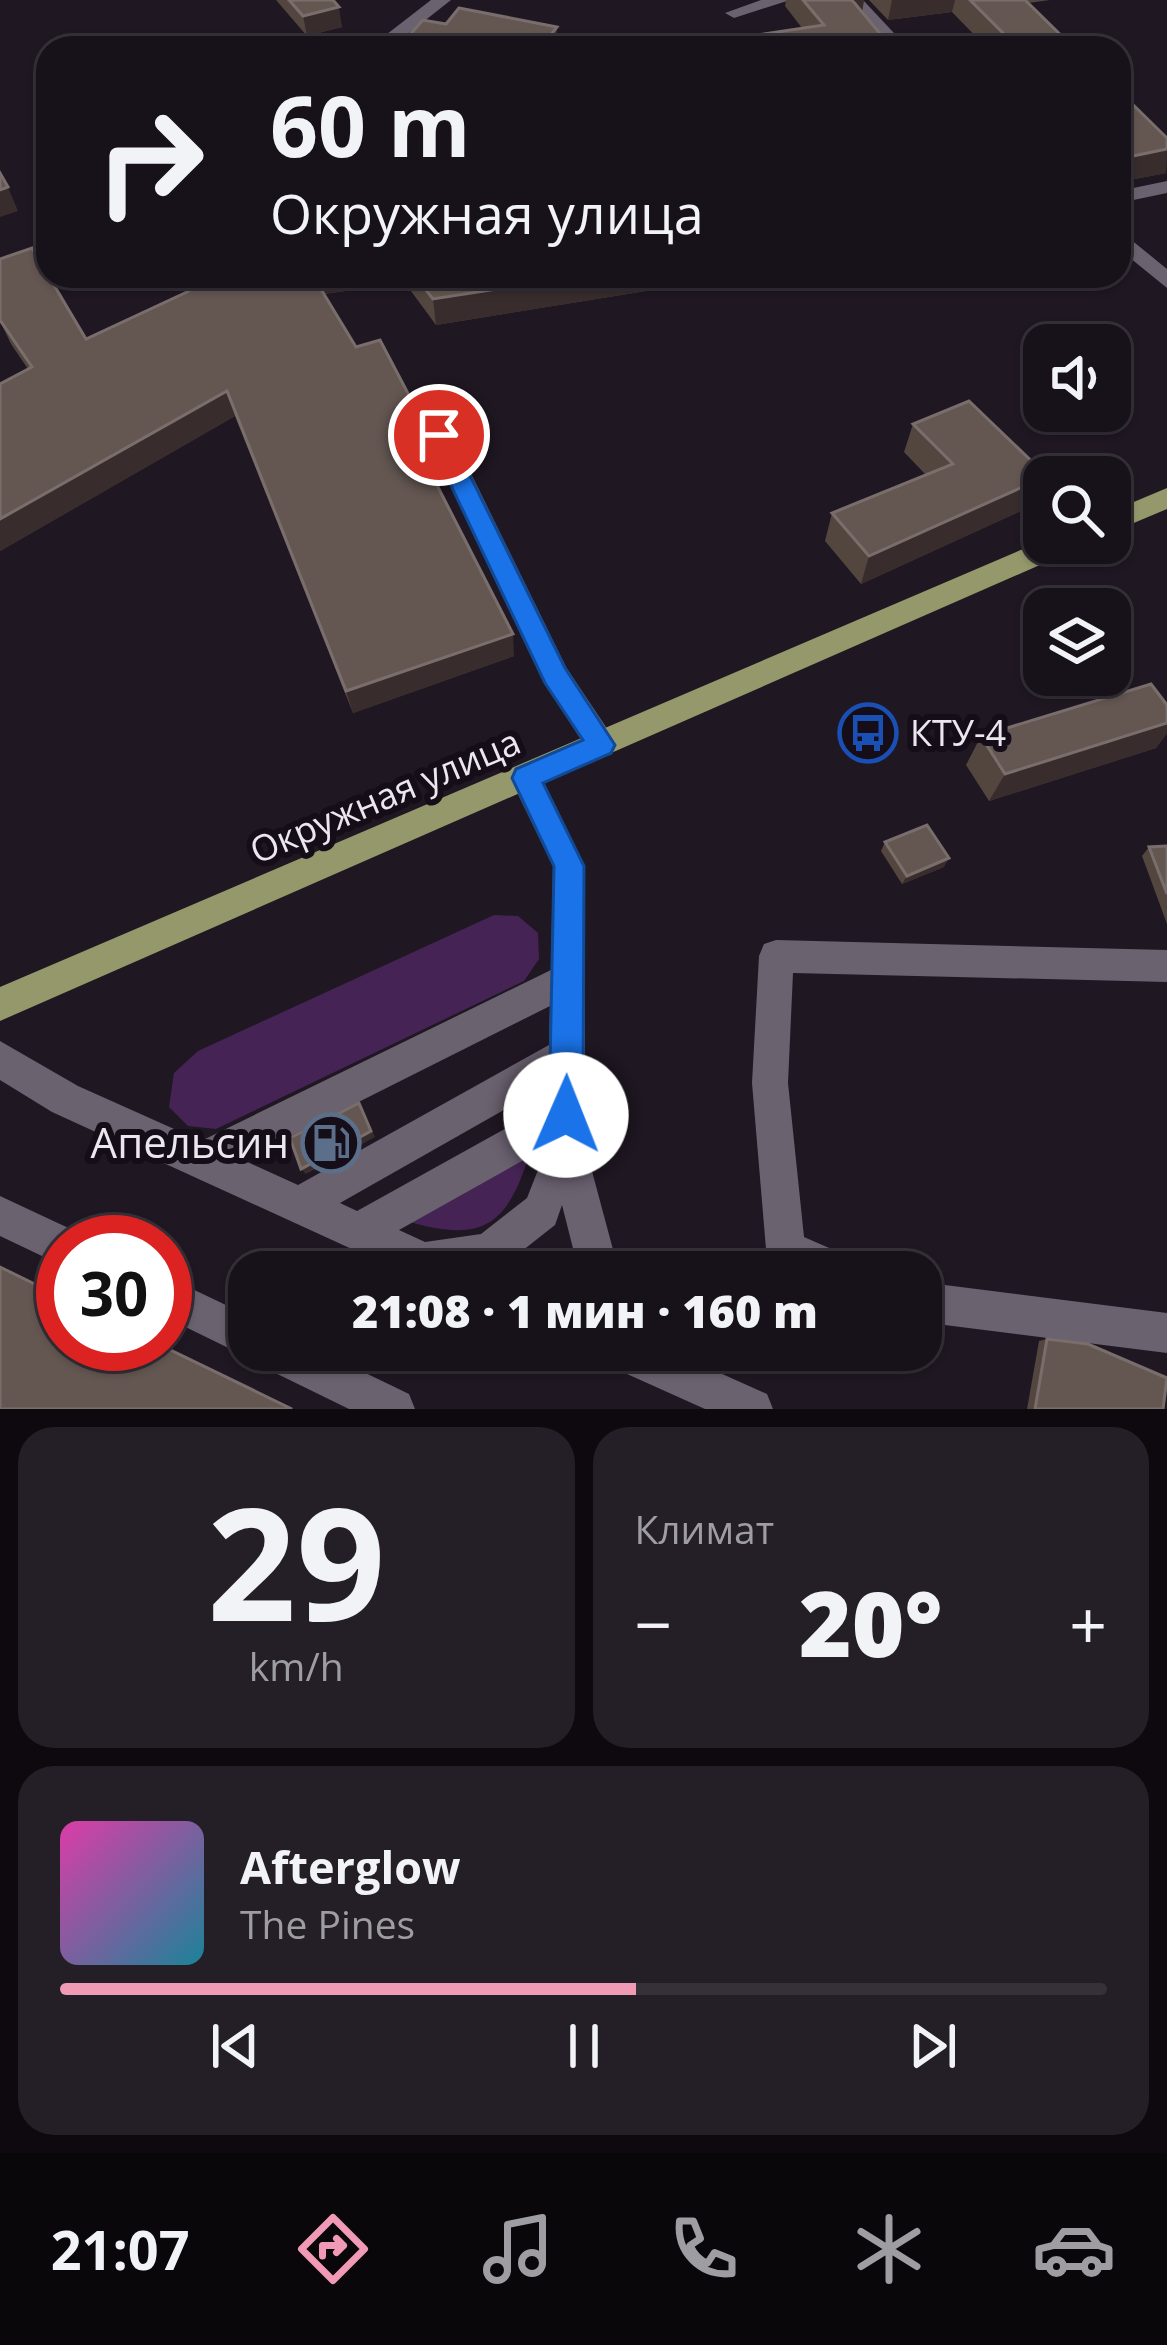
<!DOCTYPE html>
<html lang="ru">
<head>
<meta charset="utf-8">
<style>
	:root { --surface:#17111a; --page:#241f27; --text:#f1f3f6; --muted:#9e9da2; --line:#363139; --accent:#f09ab6 }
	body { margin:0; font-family:"Open Sans",sans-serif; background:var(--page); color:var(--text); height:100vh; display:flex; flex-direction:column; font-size:45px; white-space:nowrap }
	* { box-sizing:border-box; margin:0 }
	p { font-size:39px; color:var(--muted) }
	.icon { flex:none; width:66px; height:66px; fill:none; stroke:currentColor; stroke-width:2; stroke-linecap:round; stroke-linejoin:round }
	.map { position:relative; height:1409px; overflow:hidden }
	.details { display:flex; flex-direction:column; gap:18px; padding:18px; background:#0d090e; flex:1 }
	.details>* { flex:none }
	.banner { position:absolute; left:36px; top:36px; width:1095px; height:252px; border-radius:36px; box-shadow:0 3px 9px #0004,0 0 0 3px var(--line); background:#17111a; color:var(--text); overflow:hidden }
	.fabs { position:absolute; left:1023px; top:324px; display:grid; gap:24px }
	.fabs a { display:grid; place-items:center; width:108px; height:108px; border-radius:24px; background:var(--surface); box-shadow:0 3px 9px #0004,0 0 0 3px var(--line); font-size:60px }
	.speed { position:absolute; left:36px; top:1215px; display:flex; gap:24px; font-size:60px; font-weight:700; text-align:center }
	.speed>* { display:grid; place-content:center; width:156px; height:156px; border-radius:50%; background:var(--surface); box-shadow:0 3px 9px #0004,0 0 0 3px var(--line); line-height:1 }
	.speed .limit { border:18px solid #d22; background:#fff; color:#111 }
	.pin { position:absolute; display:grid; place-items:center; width:102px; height:102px; color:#fff; margin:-51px; border:6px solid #fff; border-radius:50%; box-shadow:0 3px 12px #0007 }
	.me { position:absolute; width:132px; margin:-66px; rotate:1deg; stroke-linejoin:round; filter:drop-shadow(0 0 9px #0008) }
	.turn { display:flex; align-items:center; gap:42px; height:252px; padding:0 36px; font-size:54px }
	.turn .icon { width:156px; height:156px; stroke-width:2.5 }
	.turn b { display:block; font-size:84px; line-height:102px }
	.big { font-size:90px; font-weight:800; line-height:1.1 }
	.details .tile { flex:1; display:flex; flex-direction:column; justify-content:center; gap:18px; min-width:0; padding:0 42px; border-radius:36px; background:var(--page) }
	.details .dial { align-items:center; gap:0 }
	.dial b { font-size:156px; line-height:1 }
	.song { display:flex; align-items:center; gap:36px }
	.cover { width:144px; height:144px; border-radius:18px; background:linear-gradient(135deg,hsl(320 70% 55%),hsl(190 70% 35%)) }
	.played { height:12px; border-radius:6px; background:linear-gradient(90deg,var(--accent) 55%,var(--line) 55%) }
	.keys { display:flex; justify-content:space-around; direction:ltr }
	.heat { display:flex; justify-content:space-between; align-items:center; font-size:66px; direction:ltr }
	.details .tiles { flex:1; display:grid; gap:18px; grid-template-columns:1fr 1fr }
	.tile:last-child { grid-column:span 2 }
	.trip { position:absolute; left:228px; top:1251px; width:714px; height:120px; border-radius:36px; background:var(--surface); box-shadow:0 3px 9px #0004,0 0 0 3px var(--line); font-weight:800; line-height:120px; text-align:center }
	.tab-bar { display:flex; height:192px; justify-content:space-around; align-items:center; background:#09070a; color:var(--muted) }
	.tab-bar .icon { width:84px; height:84px }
	.tab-bar .on { color:var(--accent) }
	.tab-bar b { font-size:54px; color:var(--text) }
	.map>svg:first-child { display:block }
	.green { fill:#452455 }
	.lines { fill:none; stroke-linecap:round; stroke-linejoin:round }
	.minor { fill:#6b6270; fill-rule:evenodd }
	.major { fill:#94986a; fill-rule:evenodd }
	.wall { fill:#53463f }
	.shaded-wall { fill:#382c2c }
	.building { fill:#645752; stroke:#796e6b; stroke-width:3 }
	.route { fill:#1a73e8; stroke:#114b97; stroke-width:3 }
	.labels { text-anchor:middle; stroke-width:12; stroke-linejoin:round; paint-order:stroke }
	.poi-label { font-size:36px; fill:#ece7ef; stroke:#150e19; text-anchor:start }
	.street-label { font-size:36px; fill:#ece7ef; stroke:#150e19 }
	.near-poi-label { font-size:42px; fill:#ece7ef; stroke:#150e19; text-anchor:end }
</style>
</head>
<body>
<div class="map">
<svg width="1167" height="1409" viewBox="0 0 1167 1409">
	<rect width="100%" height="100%" fill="#1f1722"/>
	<path class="green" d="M494 915 518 916 538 933 539 959 524 981 216 1129 188 1126 169 1107 174 1073 198 1051Z
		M529 1156C506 1227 482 1242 409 1222Z"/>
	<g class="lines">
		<path class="minor" d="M431 0H451L390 48H369Z
			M761 0H790L734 18 725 13Z
			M844 0H863L908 48H889Z
			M1167 181V193L1119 203V191Z
			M1119 230 1167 269V288L1119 249Z
			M422 390 434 398 566 667 612 736 616 745 612 754 601 758 590 754 540 675 410 398Z
			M526 764 537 768 585 866V1145L619 1272H579L562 1205 555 1225 503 1266 487 1272H402L52 1112 0 1080V1041L78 1086 201 1141 551 970 553 866 510 778 515 768ZM550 1006 549 1045 298 1185 243 1160ZM548 1085V1105L357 1211 340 1203ZM547 1147 527 1198 481 1234 425 1242 399 1230Z
			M776 940 1167 950V982L793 973 788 1083 804 1237 852 1258 858 1272H792L772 1263 766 1249 752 1083 759 956 764 944Z
			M0 1196 77 1232 81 1242H63V1266L0 1236Z
			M165 1276 249 1316V1350H318L409 1394 415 1409H349L259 1365 256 1356 249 1358 165 1317Z
			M921 1282 1167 1313V1353L921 1322Z
			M601 1350H669L767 1394 773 1409H705L607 1365Z"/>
		<path class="major" d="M1167 488V509L1110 533V512Z
			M1044 540 1078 543 1074 550 0 1021V987Z"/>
	</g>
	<path class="wall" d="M276 0H333L342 27 307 36Z
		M786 0H864L862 13 892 48H683V46L802 28 785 6Z
		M869 0H1050L1028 3 1075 48H987L952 12 888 20Z
		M1119 91 1167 138 1166 173 1119 182Z
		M192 276H739L436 325 405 283 324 294 356 347 435 464 427 467 514 656 353 713 235 416 0 551V384L28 369 11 344 0 321 86 339 189 291Z
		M913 424 1034 505 861 584 825 541 832 513 926 475 904 452Z
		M1167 705V733L1156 748 989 801 966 765 981 736Z
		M885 842 944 867 902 884 881 851Z
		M1167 846V924L1142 856 1149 847Z
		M1047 1339 1163 1409H1027L1039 1341Z"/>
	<path class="shaded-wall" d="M852 0H864L860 24Z
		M892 0H955L952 12 888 20Z
		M339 7 342 27 307 36 303 16Z
		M557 27V44L562 38V48H550V36Z
		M1167 149 1166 173 1119 182 1128 157Z
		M8 187 18 211 0 217V190Z
		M310 276H404L405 283 315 295Z
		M580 276H739L436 325 433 299Z
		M227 391 235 416 0 551V519Z
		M432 439 435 464 420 469 416 444Z
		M1044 478V483L1034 505 861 584 869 556Z
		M513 634 514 656 353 713 346 691Z
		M1167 723V733L1156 748 989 801 1005 774Z
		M949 858 944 867 902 884 907 876Z
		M362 1109 375 1137 306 1174 301 1169Z"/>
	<path class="building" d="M289 0H333L339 7 303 16Z
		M803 0H854H852L892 48H685L683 46 824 25Z
		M970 0H1025L1074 48H1018Z
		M459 8 557 27 550 36 562 38 554 48H398L423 20 446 24Z
		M1119 91 1167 138V149L1128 157 1119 148Z
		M0 173 8 187 0 190Z
		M32 248 86 339 189 291 192 276H313L356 347 380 340 432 439 416 444 513 634 346 691 227 391 0 519V384L32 367 0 320V259Z
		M415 276H580L433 299Z
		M969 401 1047 476 869 556 832 513 953 464 913 424Z
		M1151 684 1167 705V723L1005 774 981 736Z
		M927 825 949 858 907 876 885 842Z
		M1167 846V894L1149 847Z
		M359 1103 371 1131 301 1169 290 1138Z
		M0 1267 63 1298V1344H158L292 1409H0Z
		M1047 1339 1088 1344 1167 1378 1163 1409H1035Z"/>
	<path class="route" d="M439 427 450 435 565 668 615 745 611 753 543 783 584 866 583 1115 578 1127 566 1132 554 1127 549 1115 554 866 512 778 516 769 583 740 545 683 427 435Z"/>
	<defs>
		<symbol id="bus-ring" viewBox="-11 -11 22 22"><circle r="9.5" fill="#150e19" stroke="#1a4fb4" stroke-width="1.5"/><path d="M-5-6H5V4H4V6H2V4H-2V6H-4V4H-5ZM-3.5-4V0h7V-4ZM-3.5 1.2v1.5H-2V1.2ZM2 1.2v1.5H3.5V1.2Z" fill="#1a4fb4"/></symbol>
		<symbol id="fuel-ring" viewBox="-11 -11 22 22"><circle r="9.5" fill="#150e19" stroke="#5c6f8a" stroke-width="1.5"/><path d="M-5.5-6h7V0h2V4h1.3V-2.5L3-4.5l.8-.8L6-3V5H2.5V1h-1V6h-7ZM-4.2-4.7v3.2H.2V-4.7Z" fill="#5c6f8a"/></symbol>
	</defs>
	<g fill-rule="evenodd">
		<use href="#bus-ring" x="835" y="700" width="66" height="66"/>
		<use href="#fuel-ring" x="298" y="1110" width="66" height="66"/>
	</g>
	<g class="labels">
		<g class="poi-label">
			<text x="910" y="746">КТУ-4</text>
		</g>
		<g class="street-label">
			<text transform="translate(385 796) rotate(-23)" y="13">Окружная улица</text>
		</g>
		<g class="near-poi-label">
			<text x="289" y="1158">Апельсин</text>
		</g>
	</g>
</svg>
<div class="fabs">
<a><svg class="icon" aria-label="sound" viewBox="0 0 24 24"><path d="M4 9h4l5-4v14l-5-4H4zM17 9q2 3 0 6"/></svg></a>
<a><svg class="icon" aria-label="search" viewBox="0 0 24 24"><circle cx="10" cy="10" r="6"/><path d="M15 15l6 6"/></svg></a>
<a><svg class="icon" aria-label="layers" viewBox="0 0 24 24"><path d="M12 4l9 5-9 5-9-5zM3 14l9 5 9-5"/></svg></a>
</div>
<div class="speed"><div class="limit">30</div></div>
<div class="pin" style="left:439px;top:435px;background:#d93025"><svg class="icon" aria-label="arrive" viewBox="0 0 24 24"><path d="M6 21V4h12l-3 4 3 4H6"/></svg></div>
<svg class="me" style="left:566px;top:1115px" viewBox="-20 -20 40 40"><circle r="19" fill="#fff"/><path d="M0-13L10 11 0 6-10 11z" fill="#1a73e8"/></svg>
<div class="trip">21:08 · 1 мин · 160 m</div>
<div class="banner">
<div class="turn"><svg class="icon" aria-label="right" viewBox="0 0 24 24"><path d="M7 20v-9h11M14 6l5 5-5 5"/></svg><div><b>60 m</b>Окружная улица</div></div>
</div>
</div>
<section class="details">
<div class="tiles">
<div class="tile dial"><b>29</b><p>km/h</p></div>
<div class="tile"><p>Климат</p>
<div class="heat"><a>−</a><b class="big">20°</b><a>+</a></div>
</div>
<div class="tile">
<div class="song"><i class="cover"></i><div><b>Afterglow</b><p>The Pines</p></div></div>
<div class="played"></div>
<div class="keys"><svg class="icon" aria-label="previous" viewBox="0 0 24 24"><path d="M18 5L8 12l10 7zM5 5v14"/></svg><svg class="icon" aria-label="pause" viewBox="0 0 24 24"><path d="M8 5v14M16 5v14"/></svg><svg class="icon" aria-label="next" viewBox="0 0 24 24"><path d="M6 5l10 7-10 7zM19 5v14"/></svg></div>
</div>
</div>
</section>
<nav class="tab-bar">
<b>21:07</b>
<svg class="icon on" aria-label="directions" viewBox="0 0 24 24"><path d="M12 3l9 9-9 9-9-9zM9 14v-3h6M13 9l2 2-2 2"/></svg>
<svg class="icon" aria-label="music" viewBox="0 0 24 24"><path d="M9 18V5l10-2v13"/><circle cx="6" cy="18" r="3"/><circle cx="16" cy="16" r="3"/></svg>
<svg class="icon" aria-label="phone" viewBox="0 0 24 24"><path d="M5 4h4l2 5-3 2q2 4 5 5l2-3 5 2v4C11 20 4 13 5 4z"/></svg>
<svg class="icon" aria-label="climate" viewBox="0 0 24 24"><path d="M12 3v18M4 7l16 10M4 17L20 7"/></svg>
<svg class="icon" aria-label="car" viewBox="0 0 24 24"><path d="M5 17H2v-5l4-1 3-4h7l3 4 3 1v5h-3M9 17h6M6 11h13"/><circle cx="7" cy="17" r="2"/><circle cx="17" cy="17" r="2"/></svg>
</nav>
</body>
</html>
